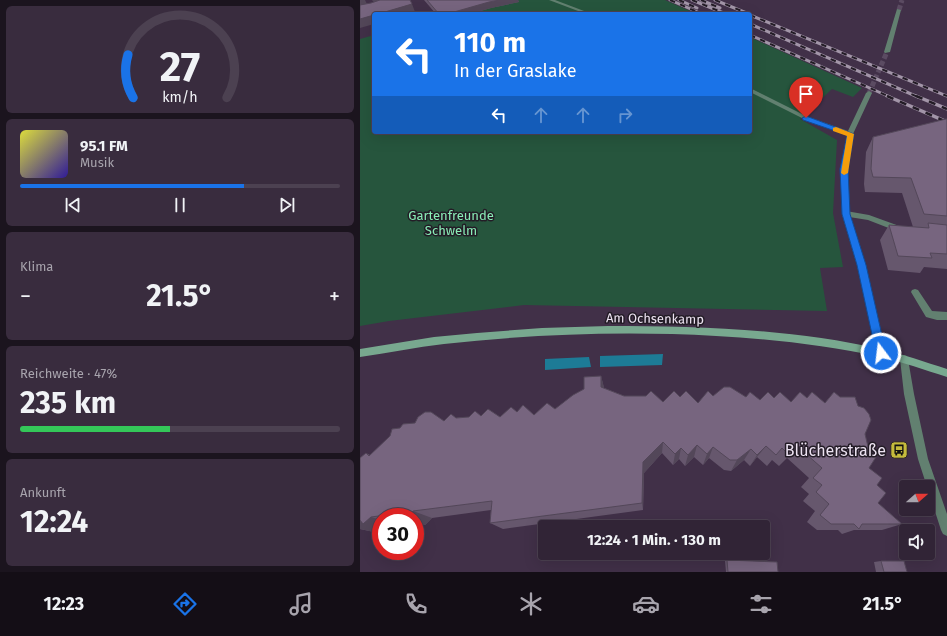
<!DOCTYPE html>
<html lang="de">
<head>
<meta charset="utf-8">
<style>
	:root { --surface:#312436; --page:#392c3e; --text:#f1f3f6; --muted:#a8a4ad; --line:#4c4151; --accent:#1a73e8 }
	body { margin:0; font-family:"Fira Sans",sans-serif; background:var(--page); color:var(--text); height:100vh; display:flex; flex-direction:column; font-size:15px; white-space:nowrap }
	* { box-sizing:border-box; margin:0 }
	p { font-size:13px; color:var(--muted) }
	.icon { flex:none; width:22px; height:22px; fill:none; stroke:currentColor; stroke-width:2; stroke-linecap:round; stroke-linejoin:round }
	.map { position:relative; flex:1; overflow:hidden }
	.details { display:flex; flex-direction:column; gap:6px; padding:6px; background:#1b141e; width:360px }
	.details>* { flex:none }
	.banner { position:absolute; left:12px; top:12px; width:380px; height:122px; border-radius:4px; box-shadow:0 4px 16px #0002,0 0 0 1px var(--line); background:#1a73e8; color:#fff; overflow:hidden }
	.needle { width:26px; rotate:69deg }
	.tools { position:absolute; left:539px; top:480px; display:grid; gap:8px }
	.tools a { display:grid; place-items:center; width:36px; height:36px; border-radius:4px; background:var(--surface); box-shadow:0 4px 16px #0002,0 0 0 1px var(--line); font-size:20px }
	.speed { position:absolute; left:12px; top:508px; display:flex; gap:8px; font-size:20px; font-weight:700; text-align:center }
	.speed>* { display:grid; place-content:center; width:52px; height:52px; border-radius:50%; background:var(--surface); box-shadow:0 4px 16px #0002,0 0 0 1px var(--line); line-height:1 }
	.speed .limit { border:6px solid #d22; background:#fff; color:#111 }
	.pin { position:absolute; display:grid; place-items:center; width:34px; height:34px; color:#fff; margin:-41px -17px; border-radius:50% 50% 50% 0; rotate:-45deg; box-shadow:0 0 4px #0007 }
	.pin .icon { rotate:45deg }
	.me { position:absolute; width:44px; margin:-22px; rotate:345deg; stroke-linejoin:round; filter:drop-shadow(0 0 3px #0008) }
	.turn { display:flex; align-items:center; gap:14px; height:84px; padding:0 16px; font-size:18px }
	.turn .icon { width:52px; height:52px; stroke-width:2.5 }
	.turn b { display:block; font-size:28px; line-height:34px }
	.lanes { display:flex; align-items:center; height:38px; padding:0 16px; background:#0003; justify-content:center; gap:20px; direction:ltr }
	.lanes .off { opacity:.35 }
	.big { font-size:30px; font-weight:700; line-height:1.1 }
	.details .card { flex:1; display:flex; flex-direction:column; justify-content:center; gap:6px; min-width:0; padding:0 14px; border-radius:6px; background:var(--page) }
	.details .dial { align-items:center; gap:0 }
	.dial svg { height:104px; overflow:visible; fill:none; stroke:var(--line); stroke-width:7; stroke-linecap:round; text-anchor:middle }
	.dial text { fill:var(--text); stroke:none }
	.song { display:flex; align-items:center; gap:12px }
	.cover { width:48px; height:48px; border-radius:6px; background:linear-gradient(135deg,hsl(60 70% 55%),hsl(250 70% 35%)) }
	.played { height:4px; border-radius:2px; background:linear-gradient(90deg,var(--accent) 70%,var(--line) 70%) }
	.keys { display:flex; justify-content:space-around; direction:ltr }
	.heat { display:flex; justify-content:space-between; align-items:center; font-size:22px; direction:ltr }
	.charge { height:6px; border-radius:3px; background:linear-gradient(90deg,#34c759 47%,var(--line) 0) }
	.trip { position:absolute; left:178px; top:520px; width:232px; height:40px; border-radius:4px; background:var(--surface); box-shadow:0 4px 16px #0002,0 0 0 1px var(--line); font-weight:700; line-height:40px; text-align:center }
	.tabs { display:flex; height:64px; justify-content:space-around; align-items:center; background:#140e16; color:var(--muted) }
	.tabs .icon { width:28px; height:28px }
	.tabs .current { color:var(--accent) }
	.tabs b { font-size:18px; color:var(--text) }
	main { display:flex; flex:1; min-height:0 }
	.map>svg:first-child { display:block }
	.green { fill:#26553d }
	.water { fill:#1d7b96 }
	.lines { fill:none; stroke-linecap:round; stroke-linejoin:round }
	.minor-tunnel { stroke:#5b4b62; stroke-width:5; stroke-dasharray:5 2.5; stroke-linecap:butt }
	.service { fill:#628070; fill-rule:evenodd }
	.minor { fill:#628070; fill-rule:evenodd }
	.secondary { fill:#78a88f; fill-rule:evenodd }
	.rail-far1-casing { stroke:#a295a8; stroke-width:3 }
	.rail-casing { stroke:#a295a8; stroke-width:3.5 }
	.rail-far1 { stroke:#231c26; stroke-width:2; stroke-dasharray:5.5; stroke-linecap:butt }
	.rail { stroke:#231c26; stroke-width:2.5; stroke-dasharray:7; stroke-linecap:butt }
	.wall { fill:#66576d }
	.shaded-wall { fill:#534759 }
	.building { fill:#77657f; stroke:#534759 }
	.route { fill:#1a73e8; stroke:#114b97 }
	.slow { fill:#f59e0b }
	.labels { text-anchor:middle; stroke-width:3; stroke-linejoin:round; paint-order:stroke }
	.park-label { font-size:13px; fill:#89ecb6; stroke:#231c26 }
	.street-label { font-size:13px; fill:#ede3f2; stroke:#231c26 }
	.near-poi-label { font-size:16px; fill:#ede3f2; stroke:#231c26; text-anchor:end }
</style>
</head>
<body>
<main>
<section class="details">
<div class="card dial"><svg viewBox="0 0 100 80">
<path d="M14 69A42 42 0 1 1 86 69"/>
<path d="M14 69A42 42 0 0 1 10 36" stroke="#1a73e8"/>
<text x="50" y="56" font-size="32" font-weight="700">27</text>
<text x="50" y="72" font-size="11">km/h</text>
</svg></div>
<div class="card">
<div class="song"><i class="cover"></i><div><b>95.1 FM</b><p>Musik</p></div></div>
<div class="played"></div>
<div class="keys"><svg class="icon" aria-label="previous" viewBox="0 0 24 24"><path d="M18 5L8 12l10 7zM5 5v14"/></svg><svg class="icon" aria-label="pause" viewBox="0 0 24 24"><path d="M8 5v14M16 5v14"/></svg><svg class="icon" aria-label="next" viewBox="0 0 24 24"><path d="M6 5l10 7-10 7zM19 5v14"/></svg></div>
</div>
<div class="card"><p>Klima</p>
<div class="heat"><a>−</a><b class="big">21.5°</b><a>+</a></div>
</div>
<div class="card"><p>Reichweite · 47%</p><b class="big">235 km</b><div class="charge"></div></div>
<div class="card"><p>Ankunft</p><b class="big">12:24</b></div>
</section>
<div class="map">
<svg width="587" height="572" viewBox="0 0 587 572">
	<rect width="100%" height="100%" fill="#413048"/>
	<path class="green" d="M140 0H305L337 14H89Z
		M14 35V132H390V37L502 88 493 97 472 89 440 119 477 140 473 213 483 267 460 268 467 311 164 305 29 321 0 326V39Z"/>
	<path class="water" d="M303 354 302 365 240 367V356Z
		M229 357 231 367 185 370V359Z"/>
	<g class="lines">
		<path class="minor-tunnel" d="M539 10 542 0
			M509 93 527 52"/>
		<path class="service" d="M486 211 509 215 542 227 543 229 539 232 508 220 483 216 482 214 483 212Z
			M555 289 558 290 572 311 587 312V320H577L566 317 551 292 552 290Z"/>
		<path class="minor" d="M189 0H195L232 14H226Z
			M537 9 541 10 530 52 525 53 524 52Z
			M390 88 448 117 488 131 506 93 509 91 512 93 493 134 487 169 490 214 505 265 525 353 524 356 521 357 518 356 517 353 497 265 482 214 481 169 487 135 444 119 390 92Z
			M544 355 547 356 548 359 554 394 568 459 587 514V536L583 534 581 530 558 459 544 394 540 359 541 356Z"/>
		<path class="secondary" d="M248 326C339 326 431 329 520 349 543 354 565 362 587 369V377C565 370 543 362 520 357 466 345 411 339 356 336 265 331 174 334 84 344 56 347 28 353 0 357V349L74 337 117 333 182 328Z"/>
		<defs>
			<path id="rail-far1" d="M310 0 342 14
				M319 0 337 8
				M332 0 366 14
				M341 0 360 8
				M355 0 389 14
				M390 15 587 96
				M390 24 558 97
				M390 35 530 97"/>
			<path id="rail" d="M527 96 587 122
				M556 96 587 109"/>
		</defs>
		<use href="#rail-far1" class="rail-far1-casing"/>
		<use href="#rail" class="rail-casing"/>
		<use href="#rail-far1" class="rail-far1"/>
		<use href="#rail" class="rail"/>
	</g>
	<path class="wall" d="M64 0H158L159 2 131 8 110 14H76Z
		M587 119V269L564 267 560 273 528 270 520 240 529 225 553 227 542 193 505 192 504 184 506 152 513 137Z
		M241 376 244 388 264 396 303 402 320 397 338 403 353 396 386 397 400 400 414 398 431 402 447 398 465 403 474 392 505 434 509 468 517 485 518 503 542 524 522 530H494L482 534 478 530H457L447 522 455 511 443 501 449 494 441 487 449 478 427 458 419 466 412 460 407 466 397 457 390 466 384 460 371 471 364 470 349 458 343 465 334 457 325 466 319 459 313 465 302 453 284 473 283 510 143 529 130 523 131 510 72 518 65 525 57 522 55 524V517H21V529L18 528 14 532 0 529V458L6 453 10 455 84 421 96 418 121 416 140 417 157 412 174 415 195 409 224 389Z
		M367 560 418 572H366L365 561Z
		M521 561 547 572H516L514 562Z"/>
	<path class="shaded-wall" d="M0 0H5L8 6 0 9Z
		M12 0H31L15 4Z
		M140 0H158L159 2 131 8 110 14H87L129 2Z
		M52 4 55 12 47 14H18Z
		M14 15V24L0 28V19Z
		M241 376 245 391 241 387Z
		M303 442 302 453 284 473 283 510 282 503 283 462Z
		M337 445 334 457 325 466 328 455Z
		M406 446 397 457 390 466 397 455Z
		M353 447 349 458 343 465 347 454Z
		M321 448 319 459 313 465 315 454Z
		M391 449 384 460 371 471 377 460Z
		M53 511 72 518 65 525 57 522 55 524V517H35L40 512Z
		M11 517 21 520V529L18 528 14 532 0 529V518Z"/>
	<path class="building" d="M20 0H50L52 4 18 14H14V15L0 19V5L11 3Z
		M67 0H140L129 2 87 14H79Z
		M586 119H587V216L564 214 551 178 513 177 511 169 513 137Z
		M568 223 587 225V254L570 253 572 258 538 256 529 225 569 228Z
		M241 376V387L264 396H286L291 391 303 402 314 391 320 397 326 391 338 403 348 391 353 396 364 387H370L386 397 390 392 400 400 408 392 414 398 420 392 431 402 440 392 447 398 452 392 465 403 474 392 480 397H495L498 406 504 408 509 414 511 420 505 434 509 451 516 457 509 468 522 478 517 485 526 493 518 503 542 524H502L499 529 494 524H471L460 515 469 504 456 492 462 485 453 478 462 468 437 446 429 455 422 448 416 455 406 446 397 455 391 449 377 460H370L353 447 347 454 337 445 328 455 321 448 315 454 303 442 283 462 282 503 130 523 132 501 53 511 47 517H44L40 512 35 517H28L26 515 11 517 3 524 0 520V458L6 453 9 456 30 436 32 429 40 428 43 424 55 423 58 417 65 412H71L84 421 91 414 96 418 109 417 115 411 121 416 128 409 140 417 151 407 157 412 163 405 174 415 187 403 195 409 213 395 224 389V377Z
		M367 560 417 562 418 572H368Z
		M521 561H544L547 572H524Z"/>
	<path class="route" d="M446 116 494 134 488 169 490 214 506 265 526 353 525 356 521 358 518 356 516 353 497 265 482 214 480 169 487 135 443 120 442 118Z"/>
	<path class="slow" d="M476 127 494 134 488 173 484 175 481 173 487 136 473 131V128Z"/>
	<defs>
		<symbol id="bus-square" viewBox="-11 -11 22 22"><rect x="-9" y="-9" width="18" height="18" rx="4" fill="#c6bc3c" stroke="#231c26"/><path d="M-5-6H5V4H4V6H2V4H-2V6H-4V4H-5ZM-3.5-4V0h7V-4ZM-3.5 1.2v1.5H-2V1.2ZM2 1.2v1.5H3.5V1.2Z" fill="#111"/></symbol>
	</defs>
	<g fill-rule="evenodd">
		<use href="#bus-square" x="529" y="440" width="20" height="20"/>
	</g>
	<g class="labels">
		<g class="park-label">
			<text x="91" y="220">Gartenfreunde<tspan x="91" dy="15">Schwelm</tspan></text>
		</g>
		<g class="street-label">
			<text transform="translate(295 318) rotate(1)" y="5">Am Ochsenkamp</text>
		</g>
		<g class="near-poi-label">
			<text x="526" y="456">Blücherstraße</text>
		</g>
	</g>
</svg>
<div class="tools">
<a><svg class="needle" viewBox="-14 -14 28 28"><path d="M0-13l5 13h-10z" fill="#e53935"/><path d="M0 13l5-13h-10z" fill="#a8a4ad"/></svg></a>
<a><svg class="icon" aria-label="sound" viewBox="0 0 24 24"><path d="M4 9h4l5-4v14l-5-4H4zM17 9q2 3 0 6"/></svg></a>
</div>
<div class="speed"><div class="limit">30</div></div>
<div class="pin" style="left:446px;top:118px;background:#d93025"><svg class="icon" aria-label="arrive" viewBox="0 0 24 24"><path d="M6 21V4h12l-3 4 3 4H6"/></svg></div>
<svg class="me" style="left:521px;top:353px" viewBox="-20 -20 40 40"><circle r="17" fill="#1a73e8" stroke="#fff" stroke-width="3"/><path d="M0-11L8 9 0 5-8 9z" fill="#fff"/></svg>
<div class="trip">12:24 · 1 Min. · 130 m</div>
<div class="banner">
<div class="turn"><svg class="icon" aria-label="left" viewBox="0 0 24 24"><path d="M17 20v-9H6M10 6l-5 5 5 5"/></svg><div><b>110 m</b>In der Graslake</div></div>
<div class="lanes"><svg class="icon" aria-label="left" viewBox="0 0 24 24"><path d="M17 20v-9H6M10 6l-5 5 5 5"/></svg><svg class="icon off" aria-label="ahead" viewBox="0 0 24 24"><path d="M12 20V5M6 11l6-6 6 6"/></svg><svg class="icon off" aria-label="ahead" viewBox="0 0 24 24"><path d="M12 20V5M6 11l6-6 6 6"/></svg><svg class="icon off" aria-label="right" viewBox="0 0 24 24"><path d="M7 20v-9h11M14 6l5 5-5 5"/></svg></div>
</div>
</div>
</main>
<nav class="tabs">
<b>12:23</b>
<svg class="icon current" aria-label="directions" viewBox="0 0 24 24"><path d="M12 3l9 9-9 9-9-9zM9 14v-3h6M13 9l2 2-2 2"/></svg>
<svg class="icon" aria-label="music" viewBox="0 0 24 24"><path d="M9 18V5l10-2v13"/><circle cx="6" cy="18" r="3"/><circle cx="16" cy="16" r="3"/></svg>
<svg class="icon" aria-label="phone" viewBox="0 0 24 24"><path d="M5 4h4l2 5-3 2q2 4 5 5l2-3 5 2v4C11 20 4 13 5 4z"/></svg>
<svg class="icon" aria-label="climate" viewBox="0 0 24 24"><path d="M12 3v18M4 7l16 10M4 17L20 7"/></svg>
<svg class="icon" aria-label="car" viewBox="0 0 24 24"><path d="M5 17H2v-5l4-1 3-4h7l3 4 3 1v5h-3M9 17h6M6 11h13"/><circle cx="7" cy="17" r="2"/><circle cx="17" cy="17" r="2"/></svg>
<svg class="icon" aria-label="filters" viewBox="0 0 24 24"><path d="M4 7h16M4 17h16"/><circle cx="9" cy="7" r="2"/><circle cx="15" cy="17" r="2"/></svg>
<b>21.5°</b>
</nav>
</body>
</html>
